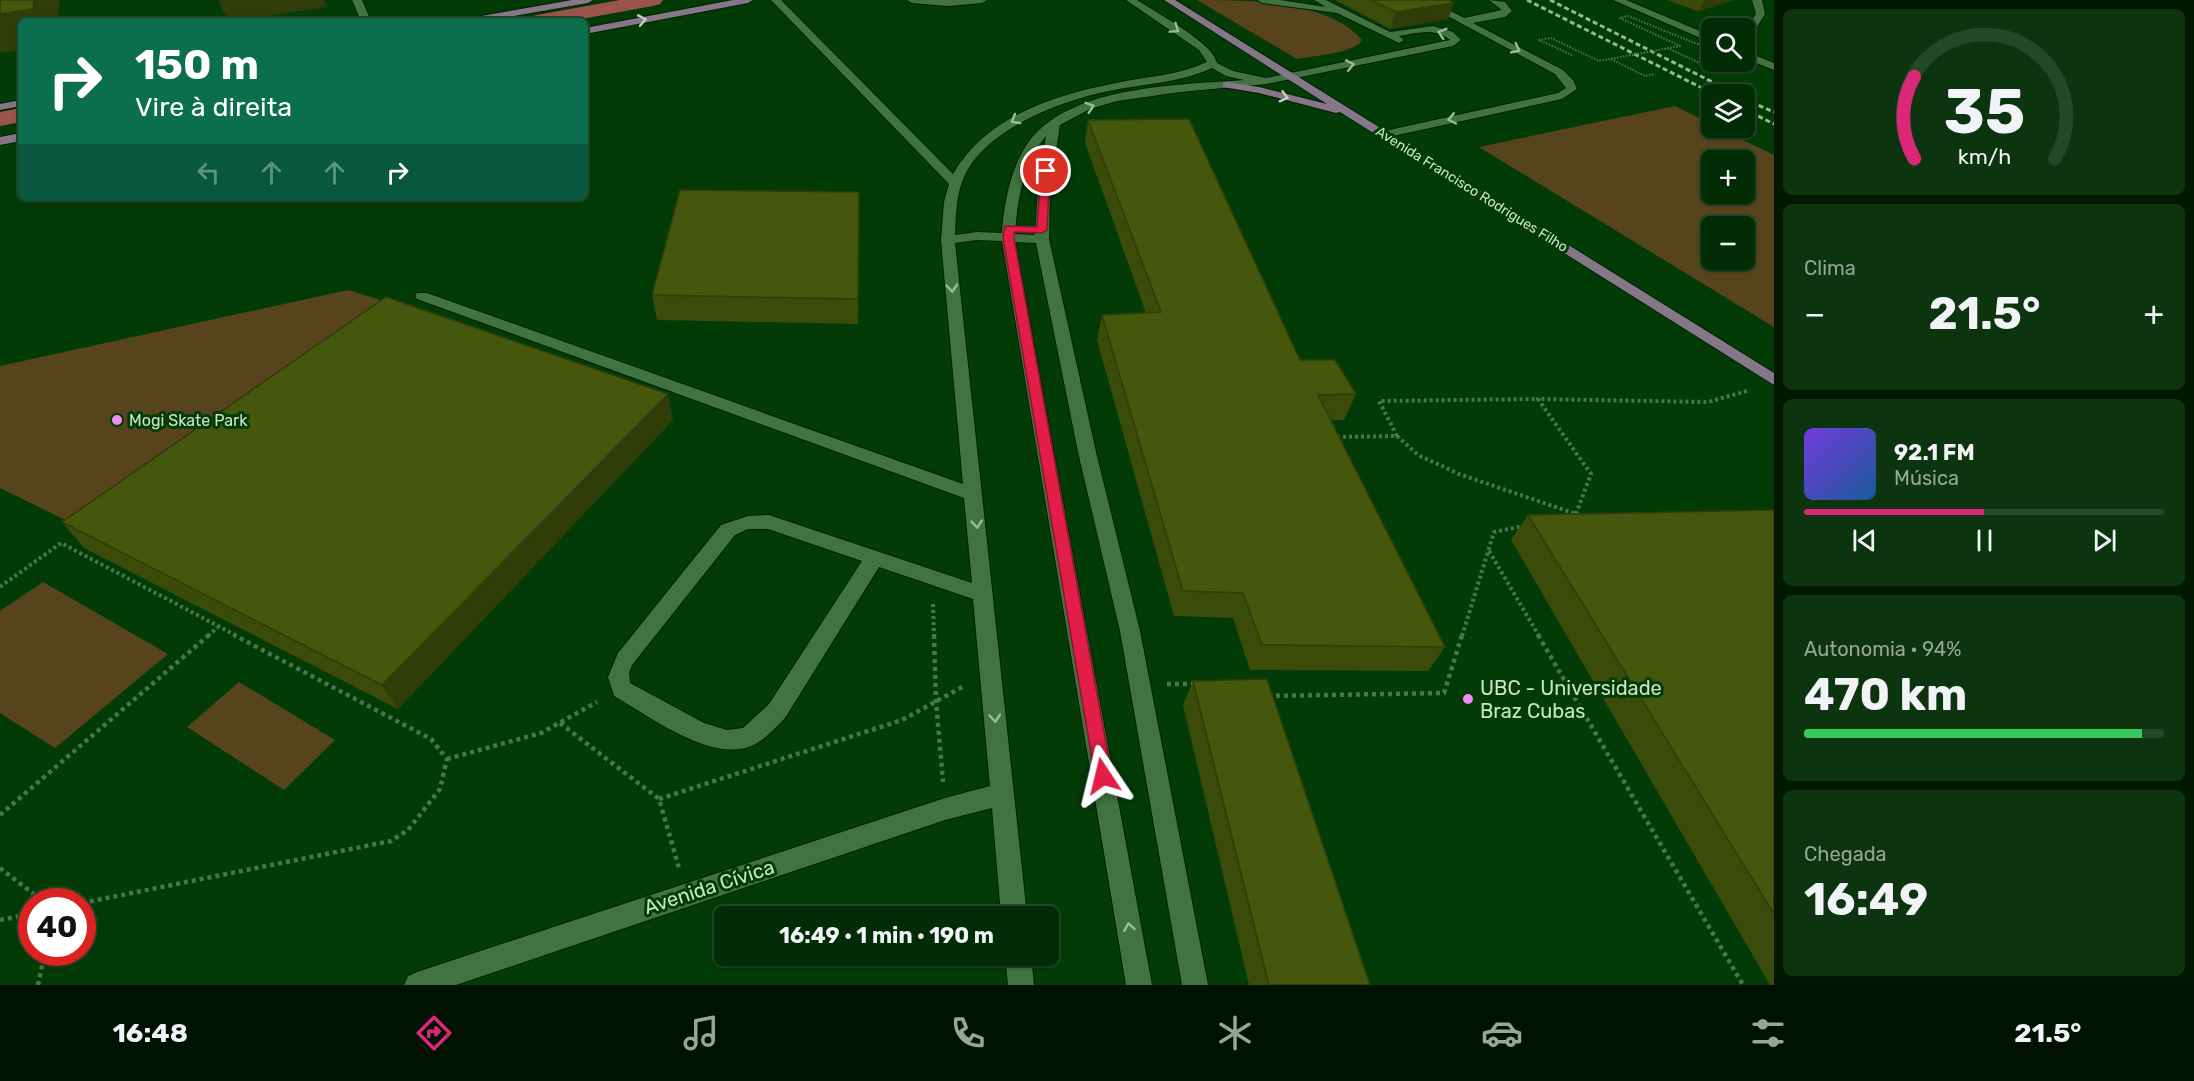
<!DOCTYPE html>
<html lang="pt">
<head>
<meta charset="utf-8">
<style>
	:root { --surface:#022c05; --page:#0c340f; --text:#f1f3f6; --muted:#96a79a; --line:#234827; --accent:#db2777 }
	body { margin:0; font-family:Rubik,sans-serif; background:var(--page); color:var(--text); height:100vh; display:flex; flex-direction:column; font-size:22px; white-space:nowrap }
	* { box-sizing:border-box; margin:0 }
	p { font-size:20px; color:var(--muted) }
	.icon { flex:none; width:33px; height:33px; fill:none; stroke:currentColor; stroke-width:2; stroke-linecap:round; stroke-linejoin:round }
	.map { position:relative; flex:1; overflow:hidden }
	.details { display:flex; flex-direction:column; gap:9px; padding:9px; background:#011803; width:420px }
	.details>* { flex:none }
	.hud { position:absolute; left:18px; top:18px; width:570px; height:183px; border-radius:9px; box-shadow:0 2px 4px #0004,0 0 0 2px var(--line); background:#0b6e4f; color:#fff; overflow:hidden }
	.buttons { position:absolute; left:1701px; top:18px; display:grid; gap:12px }
	.buttons a { display:grid; place-items:center; width:54px; height:54px; border-radius:9px; background:var(--surface); box-shadow:0 2px 4px #0004,0 0 0 2px var(--line); font-size:30px }
	.speed { position:absolute; left:18px; top:888px; display:flex; gap:12px; font-size:30px; font-weight:700; text-align:center }
	.speed>* { display:grid; place-content:center; width:78px; height:78px; border-radius:50%; background:var(--surface); box-shadow:0 2px 4px #0004,0 0 0 2px var(--line); line-height:1 }
	.speed .limit { border:9px solid #d22; background:#fff; color:#111 }
	.pin { position:absolute; display:grid; place-items:center; width:51px; height:51px; color:#fff; margin:-26px; border:3px solid #fff; border-radius:50%; box-shadow:0 2px 6px #0007 }
	.me { position:absolute; width:66px; margin:-33px; rotate:350deg; stroke-linejoin:round; filter:drop-shadow(0 0 4px #0008) }
	.turn { display:flex; align-items:center; gap:21px; height:126px; padding:0 18px; font-size:27px }
	.turn .icon { width:78px; height:78px; stroke-width:2.5 }
	.turn b { display:block; font-size:42px; line-height:51px }
	.lanes { display:flex; align-items:center; height:57px; padding:0 18px; background:#0003; justify-content:center; gap:30px; direction:ltr }
	.lanes .off { opacity:.35 }
	.big { font-size:45px; font-weight:700; line-height:1.1 }
	.details .card { flex:1; display:flex; flex-direction:column; justify-content:center; gap:9px; min-width:0; padding:0 21px; border-radius:9px; background:var(--page) }
	.details .dial { align-items:center; gap:0 }
	.dial svg { height:156px; overflow:visible; fill:none; stroke:var(--line); stroke-width:7; stroke-linecap:round; text-anchor:middle }
	.dial text { fill:var(--text); stroke:none }
	.song { display:flex; align-items:center; gap:18px }
	.cover { width:72px; height:72px; border-radius:9px; background:linear-gradient(135deg,hsl(260 70% 55%),hsl(210 70% 35%)) }
	.played { height:6px; border-radius:3px; background:linear-gradient(90deg,var(--accent) 50%,var(--line) 50%) }
	.keys { display:flex; justify-content:space-around; direction:ltr }
	.heat { display:flex; justify-content:space-between; align-items:center; font-size:33px; direction:ltr }
	.charge { height:9px; border-radius:4px; background:linear-gradient(90deg,#34c759 94%,var(--line) 0) }
	.trip { position:absolute; left:714px; top:906px; width:345px; height:60px; border-radius:9px; background:var(--surface); box-shadow:0 2px 4px #0004,0 0 0 2px var(--line); font-weight:700; line-height:60px; text-align:center }
	.menu { display:flex; height:96px; justify-content:space-around; align-items:center; background:#011202; color:var(--muted) }
	.menu .icon { width:42px; height:42px }
	.menu .on { color:var(--accent) }
	.menu b { font-size:27px; color:var(--text) }
	main { display:flex; flex:1; min-height:0 }
	.map>svg:first-child { display:block }
	.green { fill:#57441d; fill-rule:evenodd }
	.lines { fill:none; stroke-linecap:round; stroke-linejoin:round }
	.canal { fill:#9c524f; fill-rule:evenodd }
	.minor-casing { stroke:#041e05; stroke-width:2 }
	.major-casing { stroke:#041e05; stroke-width:2 }
	.path-far2 { stroke:#48764a; stroke-width:2; stroke-dasharray:1.5 1.5; stroke-linecap:butt }
	.path-far1 { stroke:#48764a; stroke-width:4; stroke-dasharray:3 3; stroke-linecap:butt }
	.path { stroke:#48764a; stroke-width:4.5; stroke-dasharray:4 4; stroke-linecap:butt }
	.minor { fill:#407340; fill-rule:evenodd }
	.major { fill:#847787; fill-rule:evenodd }
	.rail { stroke:#94b894; stroke-width:3; stroke-dasharray:5 3; stroke-linecap:butt }
	.path-bridge { stroke:#48764a; stroke-width:2; stroke-dasharray:1.5 1.5; stroke-linecap:butt }
	.wall { fill:#3a4b0a }
	.shaded-wall { fill:#303d08 }
	.building { fill:#44570c; stroke:#303d08; stroke-width:1.5 }
	.oneway { stroke:#bfd4be }
	.oneway2 { stroke:#99bd98 }
	.route { fill:#e11d48; stroke:#92132f; stroke-width:1.5 }
	.poi-dot { fill:#ee8cf8; stroke:#033b07; stroke-width:2 }
	.labels { text-anchor:middle; stroke-width:6; stroke-linejoin:round; paint-order:stroke }
	.far-street-label { font-size:14px; fill:#c9e5c8; stroke:#033b07 }
	.poi-label { font-size:16px; fill:#c9e5c8; stroke:#033b07; text-anchor:start }
	.near-poi-label { font-size:20px; fill:#c9e5c8; stroke:#033b07; text-anchor:start }
	.near-street-label { font-size:20px; fill:#c9e5c8; stroke:#033b07 }
</style>
</head>
<body>
<main>
<div class="map">
<svg width="1774" height="985" viewBox="0 0 1774 985">
	<rect width="100%" height="100%" fill="#033b07"/>
	<path class="green" d="M1197 0C1246 0 1328 0 1362 40 1355 53 1313 56 1297 59Z
		M1675 106 1711 124 1712 128H1718L1774 155V327L1479 147ZM1744 160V194H1712V160ZM1744 226V260H1712V226Z
		M348 290 390 303 82 528 0 488V366Z
		M43 582 168 654 55 748 0 713V611Z
		M239 682 335 740 284 790 187 727Z"/>
	<g class="lines">
		<path class="canal" d="M620 0H663L660 4 653 6 570 21H527L530 17 537 15Z
			M21 108V122L0 126V112Z"/>
		<defs>
			<path id="minor" d="M352 0H362L371 21H361Z
				M771 0H781L953 174C988 113 1062 93 1126 81 1154 76 1181 74 1207 62L1199 50 1126 0H1137C1155 12 1214 43 1217 63L1233 71 1266 78 1450 40C1436 27 1416 33 1399 36L1404 40 1399 43 1337 13 1262 3 1257 0H1280L1326 7 1314 0H1326L1390 32 1433 26 1453 32 1461 40 1453 46 1266 84 1180 92 1117 101 1090 109 1060 125 1050 189 1049 239 1096 452 1140 631 1208 985H1182L1120 631 1078 452 1036 243 1015 242 1152 985H1126L1002 241 977 240 955 243 1027 916H1001L992 808 945 820 456 985H404L408 976 417 972 945 798 990 786 973 599 879 567 785 718C772 731 760 746 740 749 701 755 647 715 614 696L608 677 618 653 721 525 748 516 769 515 972 583 964 498 417 299 415 296 417 293H427L963 484 941 240 944 202 949 184ZM1212 68 1226 76 1244 80C1181 85 1086 85 1038 131 1013 155 1004 200 1002 233L977 232 955 235C956 215 956 195 964 177 985 129 1062 100 1109 91 1143 84 1180 83 1212 68ZM1046 136 1038 189 1035 235 1015 234C1017 201 1024 161 1046 136ZM748 529H768L862 561 769 704 743 728 727 730 704 723 630 683 629 673 632 665 735 535Z
				M907 0H987L982 3 948 6 912 3Z
				M1418 0H1430L1464 18 1502 10 1489 0 1505 2 1512 11 1505 17 1473 23 1563 70 1573 80 1577 89 1562 99 1384 138 1380 136V132L1558 93 1566 88 1555 74Z
				M1613 0H1626L1712 36V43Z
				M1752 0H1762L1765 14 1757 27 1744 32V28H1739L1750 23 1756 14Z
				M1744 51 1774 63V70L1744 58Z
				M1005 956H1031L1034 985H1008Z"/>
			<path id="major" d="M572 0H593L588 3 486 21H465L470 18Z
				M733 0H753L748 3 585 34V28Z
				M1164 0H1175L1774 373V385L1340 112 1336 113 1259 93 1223 87V83L1227 82 1259 87 1327 104Z
				M21 100V106L0 110V104Z
				M21 133V141L0 145V137Z"/>
		</defs>
		<use href="#minor" class="minor-casing"/>
		<use href="#major" class="major-casing"/>
		<path class="path-far2" d="M1667 48 1704 65
			M1611 59 1645 76 1655 74"/>
		<path class="path-far1" d="M1397 436 1418 455 1459 474 1576 514
			M1337 437 1397 436 1379 401 1538 399
			M1576 514 1591 474 1538 399 1708 402 1747 391
			M1489 551 1539 636
			M0 587 61 543 237 636
			M933 604 934 636
			M208 636 218 627
			M1462 636 1494 532 1523 526"/>
		<path class="path" d="M934 635 936 701 943 782
			M1538 635 1743 985
			M1167 684H1195
			M1268 696 1444 693 1462 635
			M560 723 659 799 679 868
			M447 759 541 733 597 702
			M659 799 902 720 964 686
			M0 815 209 635
			M0 868 44 902
			M82 903 391 841 408 830 440 789 447 759 431 739 234 635
			M0 920 32 914
			M38 985 45 952"/>
		<use href="#minor" class="minor"/>
		<use href="#major" class="major"/>
		<path class="rail" d="M1527 0 1714 94
			M1550 0 1736 94
			M1744 99 1774 112
			M1744 109 1774 124"/>
		<path class="path-bridge" d="M1572 55 1539 40 1551 38 1599 61 1680 46 1620 18 1628 16 1712 50"/>
	</g>
	<path class="wall" d="M1335 0H1449L1448 19 1390 29Z
		M1667 0H1734L1698 11Z
		M1088 120 1300 360 1356 394 1344 420H1331L1445 647 1428 671 1250 670 1233 618 1174 616 1097 340 1102 315 1146 313 1085 143Z
		M859 192 858 324 657 320 652 295Z
		M673 420 398 709 84 548 62 522Z
		M1774 510V985H1770L1511 540 1528 515Z
		M1193 681 1370 985H1249L1183 705Z"/>
	<path class="shaded-wall" d="M34 0H60L57 21H21V50L0 53V14Z
		M218 0H324L327 7 237 21H228Z
		M1704 0H1734L1698 11Z
		M1454 3 1448 19 1390 29 1396 12Z
		M859 192V216L858 324V299Z
		M668 394 673 420 398 709 382 685Z"/>
	<path class="building" d="M0 0H34L33 9 0 14Z
		M1371 0H1449L1454 3 1396 12Z
		M1189 119 1300 360H1335L1356 394 1318 395 1445 647 1262 645 1243 593 1183 591 1102 315 1161 312 1088 120Z
		M680 190 859 192 858 299 652 295Z
		M386 297 668 394 382 685 62 522Z
		M1774 510V914L1528 515Z
		M1267 679 1370 985H1269L1193 681Z"/>
	<defs><path id="oneway-chevron" d="M-2-3.5L2.5 0L-2 3.5" fill="none" stroke-width="1.6" stroke-linecap="round" stroke-linejoin="round" transform="scale(1.5)"/></defs>
	<g class="oneway">
		<use href="#oneway-chevron" transform="translate(642 20) rotate(-11)"/>
		<use href="#oneway-chevron" transform="translate(1284 97) rotate(15)"/>
	</g>
	<g class="oneway2">
		<use href="#oneway-chevron" transform="translate(1175 29) rotate(34)"/>
		<use href="#oneway-chevron" transform="translate(1442 33) rotate(-163)"/>
		<use href="#oneway-chevron" transform="translate(1516 49) rotate(27)"/>
		<use href="#oneway-chevron" transform="translate(1350 65) rotate(-11)"/>
		<use href="#oneway-chevron" transform="translate(1090 107) rotate(-17)"/>
		<use href="#oneway-chevron" transform="translate(1452 119) rotate(168)"/>
		<use href="#oneway-chevron" transform="translate(1015 120) rotate(150)"/>
		<use href="#oneway-chevron" transform="translate(952 288) rotate(85)"/>
		<use href="#oneway-chevron" transform="translate(977 524) rotate(84)"/>
		<use href="#oneway-chevron" transform="translate(995 718) rotate(85)"/>
		<use href="#oneway-chevron" transform="translate(1129 927) rotate(-100)"/>
	</g>
	<path class="route" d="M1046 168 1050 171 1047 230 1042 233 1014 232V238L1112 776 1109 782 1103 784 1097 782 1095 776 1003 238 1005 226 1037 227 1041 171Z"/>
	<g class="poi-dot">
		<circle cx="117" cy="420" r="6"/>
		<circle cx="1468" cy="699" r="6"/>
	</g>
	<g class="labels">
		<g class="far-street-label">
			<text transform="translate(1472 189) rotate(32)" y="5">Avenida Francisco Rodrigues Filho</text>
		</g>
		<g class="poi-label">
			<text x="129" y="426">Mogi Skate Park</text>
		</g>
		<g class="near-poi-label">
			<text x="1480" y="695">UBC - Universidade<tspan x="1480" dy="23">Braz Cubas</tspan></text>
		</g>
		<g class="near-street-label">
			<text transform="translate(709 887) rotate(-18)" y="7">Avenida Cívica</text>
		</g>
	</g>
</svg>
<div class="buttons">
<a><svg class="icon" aria-label="search" viewBox="0 0 24 24"><circle cx="10" cy="10" r="6"/><path d="M15 15l6 6"/></svg></a>
<a><svg class="icon" aria-label="layers" viewBox="0 0 24 24"><path d="M12 4l9 5-9 5-9-5zM3 14l9 5 9-5"/></svg></a>
<a>+</a>
<a>−</a>
</div>
<div class="speed"><div class="limit">40</div></div>
<div class="pin" style="left:1046px;top:171px;background:#d93025"><svg class="icon" aria-label="arrive" viewBox="0 0 24 24"><path d="M6 21V4h12l-3 4 3 4H6"/></svg></div>
<svg class="me" style="left:1103px;top:776px" viewBox="-20 -20 40 40"><path d="M0-17L14 15 0 8-14 15z" fill="#e11d48" stroke="#fff" stroke-width="4"/></svg>
<div class="trip">16:49 · 1 min · 190 m</div>
<div class="hud">
<div class="turn"><svg class="icon" aria-label="right" viewBox="0 0 24 24"><path d="M7 20v-9h11M14 6l5 5-5 5"/></svg><div><b>150 m</b>Vire à direita</div></div>
<div class="lanes"><svg class="icon off" aria-label="left" viewBox="0 0 24 24"><path d="M17 20v-9H6M10 6l-5 5 5 5"/></svg><svg class="icon off" aria-label="ahead" viewBox="0 0 24 24"><path d="M12 20V5M6 11l6-6 6 6"/></svg><svg class="icon off" aria-label="ahead" viewBox="0 0 24 24"><path d="M12 20V5M6 11l6-6 6 6"/></svg><svg class="icon" aria-label="right" viewBox="0 0 24 24"><path d="M7 20v-9h11M14 6l5 5-5 5"/></svg></div>
</div>
</div>
<section class="details">
<div class="card dial"><svg viewBox="0 0 100 80">
<path d="M14 69A42 42 0 1 1 86 69"/>
<path d="M14 69A42 42 0 0 1 14 27" stroke="#db2777"/>
<text x="50" y="56" font-size="32" font-weight="700">35</text>
<text x="50" y="72" font-size="11">km/h</text>
</svg></div>
<div class="card"><p>Clima</p>
<div class="heat"><a>−</a><b class="big">21.5°</b><a>+</a></div>
</div>
<div class="card">
<div class="song"><i class="cover"></i><div><b>92.1 FM</b><p>Música</p></div></div>
<div class="played"></div>
<div class="keys"><svg class="icon" aria-label="previous" viewBox="0 0 24 24"><path d="M18 5L8 12l10 7zM5 5v14"/></svg><svg class="icon" aria-label="pause" viewBox="0 0 24 24"><path d="M8 5v14M16 5v14"/></svg><svg class="icon" aria-label="next" viewBox="0 0 24 24"><path d="M6 5l10 7-10 7zM19 5v14"/></svg></div>
</div>
<div class="card"><p>Autonomia · 94%</p><b class="big">470 km</b><div class="charge"></div></div>
<div class="card"><p>Chegada</p><b class="big">16:49</b></div>
</section>
</main>
<nav class="menu">
<b>16:48</b>
<svg class="icon on" aria-label="directions" viewBox="0 0 24 24"><path d="M12 3l9 9-9 9-9-9zM9 14v-3h6M13 9l2 2-2 2"/></svg>
<svg class="icon" aria-label="music" viewBox="0 0 24 24"><path d="M9 18V5l10-2v13"/><circle cx="6" cy="18" r="3"/><circle cx="16" cy="16" r="3"/></svg>
<svg class="icon" aria-label="phone" viewBox="0 0 24 24"><path d="M5 4h4l2 5-3 2q2 4 5 5l2-3 5 2v4C11 20 4 13 5 4z"/></svg>
<svg class="icon" aria-label="climate" viewBox="0 0 24 24"><path d="M12 3v18M4 7l16 10M4 17L20 7"/></svg>
<svg class="icon" aria-label="car" viewBox="0 0 24 24"><path d="M5 17H2v-5l4-1 3-4h7l3 4 3 1v5h-3M9 17h6M6 11h13"/><circle cx="7" cy="17" r="2"/><circle cx="17" cy="17" r="2"/></svg>
<svg class="icon" aria-label="filters" viewBox="0 0 24 24"><path d="M4 7h16M4 17h16"/><circle cx="9" cy="7" r="2"/><circle cx="15" cy="17" r="2"/></svg>
<b>21.5°</b>
</nav>
</body>
</html>
